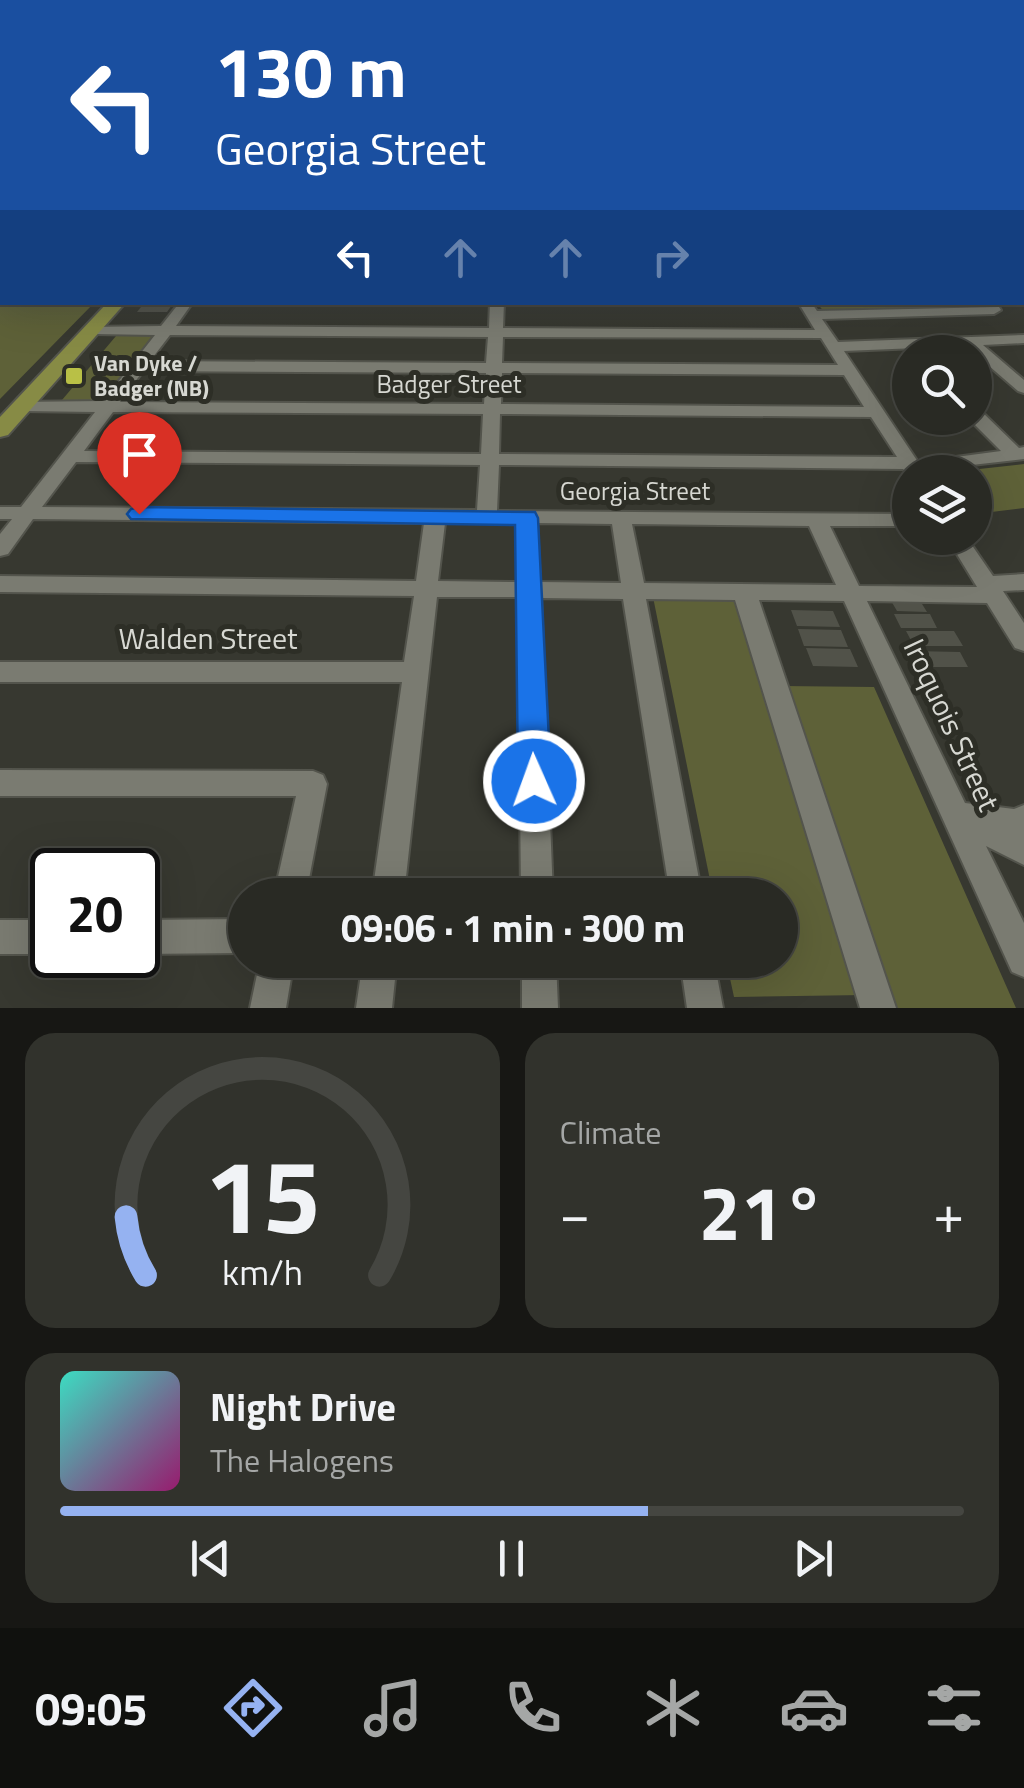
<!DOCTYPE html>
<html lang="en">
<head>
<meta charset="utf-8">
<style>
	:root { --surface:#292a24; --page:#31322c; --text:#f1f3f6; --muted:#a5a7a6; --line:#454641; --accent:#95b2f1 }
	body { margin:0; font-family:"Titillium Web",sans-serif; background:var(--page); color:var(--text); height:100vh; display:flex; flex-direction:column; font-size:38px; white-space:nowrap }
	* { box-sizing:border-box; margin:0 }
	p { font-size:32px; color:var(--muted) }
	.icon { flex:none; width:55px; height:55px; fill:none; stroke:currentColor; stroke-width:2; stroke-linecap:round; stroke-linejoin:round }
	.map { position:relative; height:1008px; overflow:hidden }
	.sheet { display:flex; flex-direction:column; gap:25px; padding:25px; background:#171714; flex:1 }
	.sheet>* { flex:none }
	.banner { position:absolute; left:0px; top:0px; width:1025px; height:305px; box-shadow:0 10px 40px #0002,0 0 0 2px var(--line); background:#1a4fa0; color:#fff; overflow:hidden }
	.buttons { position:absolute; left:892px; top:335px; display:grid; gap:20px }
	.buttons a { display:grid; place-items:center; width:100px; height:100px; border-radius:50%; background:var(--surface); box-shadow:0 10px 40px #0002,0 0 0 2px var(--line); font-size:50px }
	.speed { position:absolute; left:30px; top:848px; display:flex; gap:20px; font-size:50px; font-weight:700; text-align:center }
	.speed>* { display:grid; place-content:center; width:130px; height:130px; border-radius:50%; background:var(--surface); box-shadow:0 10px 40px #0002,0 0 0 2px var(--line); line-height:1 }
	.speed .limit { border:5px solid #111; border-radius:15px; background:#fff; color:#111 }
	.pin { position:absolute; display:grid; place-items:center; width:85px; height:85px; color:#fff; margin:-102px -42px; border-radius:50% 50% 50% 0; rotate:-45deg; box-shadow:0 0 10px #0007 }
	.pin .icon { rotate:45deg }
	.me { position:absolute; width:110px; margin:-55px; rotate:358deg; stroke-linejoin:round; filter:drop-shadow(0 0 8px #0008) }
	.turn { display:flex; align-items:center; gap:35px; height:210px; padding:0 50px; font-size:45px }
	.turn .icon { width:130px; height:130px; stroke-width:2.5 }
	.turn b { display:block; font-size:70px; line-height:85px }
	.lanes { display:flex; align-items:center; height:95px; padding:0 50px; background:#0003; justify-content:center; gap:50px; direction:ltr }
	.lanes .off { opacity:.35 }
	.big { font-size:75px; font-weight:700; line-height:1.1 }
	.sheet .widget { flex:1; display:flex; flex-direction:column; justify-content:center; gap:15px; min-width:0; padding:0 35px; border-radius:30px; background:var(--page) }
	.sheet .dial { align-items:center; gap:0 }
	.dial svg { height:260px; overflow:visible; fill:none; stroke:var(--line); stroke-width:7; stroke-linecap:round; text-anchor:middle }
	.dial text { fill:var(--text); stroke:none }
	.song { display:flex; align-items:center; gap:30px }
	.cover { width:120px; height:120px; border-radius:15px; background:linear-gradient(135deg,hsl(170 70% 55%),hsl(320 70% 35%)) }
	.played { height:10px; border-radius:5px; background:linear-gradient(90deg,var(--accent) 65%,var(--line) 65%) }
	.keys { display:flex; justify-content:space-around; direction:ltr }
	.heat { display:flex; justify-content:space-between; align-items:center; font-size:55px; direction:ltr }
	.sheet .tiles { flex:1; display:grid; gap:25px; grid-template-columns:1fr 1fr }
	.widget:last-child { grid-column:span 2 }
	.trip { position:absolute; left:228px; top:878px; width:570px; height:100px; border-radius:50px; background:var(--surface); box-shadow:0 10px 40px #0002,0 0 0 2px var(--line); font-weight:700; line-height:100px; text-align:center }
	.tabs { display:flex; height:160px; justify-content:space-around; align-items:center; background:#10110e; color:var(--muted) }
	.tabs .icon { width:70px; height:70px }
	.tabs .selected { color:var(--accent) }
	.tabs b { font-size:45px; color:var(--text) }
	.map>svg:first-child { display:block }
	.green { fill:#5e6138 }
	.building { fill:#515249 }
	.lines { fill:none; stroke-linecap:round; stroke-linejoin:round }
	.minor-casing { stroke:#53544c; stroke-width:4 }
	.major-casing { stroke:#53544c; stroke-width:4 }
	.minor { fill:#7a7b71; fill-rule:evenodd }
	.major { fill:#878b45; fill-rule:evenodd }
	.route { fill:#1a73e8; stroke:#114b97; stroke-width:2.5 }
	.poi-dot { fill:#b9c046; stroke:#2d2e26; stroke-width:4 }
	.labels { text-anchor:middle; stroke-width:10; stroke-linejoin:round; paint-order:stroke }
	.far-poi-label { font-size:22px; font-weight:bold; fill:#d7d8d2; stroke:#2d2e26; text-anchor:start }
	.street-label { font-size:25px; fill:#d7d8d2; stroke:#2d2e26 }
	.near-street-label { font-size:30px; fill:#d7d8d2; stroke:#2d2e26 }
</style>
</head>
<body>
<div class="map">
<svg width="1024" height="1008" viewBox="0 0 1024 1008">
	<rect width="100%" height="100%" fill="#373830"/>
	<path class="green" d="M0 293 2 302 94 303 0 399Z
		M973 302 982 309 825 313 817 303Z
		M116 336H159L110 400H62Z
		M1024 464V508L975 514V472H952Z
		M653 597 739 598 865 995 734 997 726 960H780V895H713Z
		M782 686 874 687 1016 1008H887Z"/>
	<path class="building" d="M145 302H174L167 312H137Z
		M890 599H919L927 612 897 611Z
		M791 610 833 611 840 627 797 626Z
		M894 614H930L937 628H901Z
		M798 629 841 630 848 647 804 646Z
		M906 631H954L963 646H914Z
		M806 648 850 649 858 667 813 666Z
		M913 651 960 652 968 667H921Z"/>
	<g class="lines">
		<defs>
			<path id="minor" d="M0 192H2V198H0Z
				M1022 194H1024V201H1022Z
				M0 206H2V212H0Z
				M0 223H2V229H0Z
				M1022 226H1024V233H1022Z
				M0 242 2 243V249L0 250Z
				M1022 244H1024V252L1022 251Z
				M0 262H2V270H0Z
				M1022 279 1024 280V288H1022Z
				M0 286H2V294H0Z
				M180 302H193L176 326 489 328 490 302H504L503 328 815 330 798 302H811L817 311 999 307 1001 310 994 314 822 319 838 342 1024 335V343L983 345 1024 380V393L1018 391 966 346 844 351 918 462 1001 451 968 418H975V410L981 411 1019 448 1024 447V459L910 472V475L903 469 499 465 497 511 910 514V526H830L859 586 977 587 947 538H967L993 576 1024 574V590L1003 591 1024 623V651L1015 648 987 603 867 601 965 803 1014 809 1024 805V865L986 846 1024 923V977L1012 972 844 601 759 600 896 1008H860L735 600 646 599 702 895H670L623 599 541 598 553 895H521L518 597H437L404 895H372L402 682H0V662H404L414 596 0 592V576L416 581 424 523 33 519 8 554 0 556V534L12 519H0V507H21L95 412 22 411 16 410V402L103 401 155 335 92 334 87 333V327L161 326ZM170 335 488 337 486 363 150 361ZM503 337 821 338 838 365 502 363ZM143 371 486 373 484 404 120 402ZM502 373 844 375 864 407 501 404ZM113 412 483 414 481 454 84 451ZM500 414 871 417 897 457 499 454ZM76 462 480 465 477 510 42 507ZM445 523H517V582L438 581ZM537 523 612 524 621 583 540 582ZM632 524 809 526 836 585 644 583Z
				M0 770 313 771 323 775 327 784 306 895H274L296 796H0Z
				M245 919V953L138 954V920Z
				M0 920H52V954H0Z
				M260 960H294L286 1008H250Z
				M363 960H397L392 1008H356Z
				M522 960H556L558 1008H522Z
				M680 960H714L723 1008H687Z"/>
			<path id="major" d="M108 302H126L8 435 0 437V417Z"/>
		</defs>
		<use href="#minor" class="minor-casing"/>
		<use href="#major" class="major-casing"/>
		<use href="#minor" class="minor"/>
		<use href="#major" class="major"/>
	</g>
	<linearGradient id="sky" x2="0" y2="1"><stop stop-color="#1e1f1a"/><stop offset="0.57" stop-color="#4d5359"/><stop offset="1" stop-color="#4d5359" stop-opacity="0"/></linearGradient>
	<rect width="1024" height="327" fill="url(#sky)"/>
	<path class="route" d="M139 507 535 512 538 518 551 781 546 791 534 795 523 791 518 781 515 525 131 519 127 514 131 509Z"/>
	<rect class="poi-dot" x="64" y="366" width="20" height="20" rx="5"/>
	<g class="labels">
		<g class="far-poi-label">
			<text x="94" y="371">Van Dyke /<tspan x="94" dy="25">Badger (NB)</tspan></text>
		</g>
		<g class="street-label">
			<text x="449" y="393">Badger Street</text>
			<text x="635" y="500">Georgia Street</text>
		</g>
		<g class="near-street-label">
			<text x="208" y="649">Walden Street</text>
			<text transform="translate(951 725) rotate(65)" y="10">Iroquois Street</text>
		</g>
	</g>
</svg>
<div class="buttons">
<a><svg class="icon" aria-label="search" viewBox="0 0 24 24"><circle cx="10" cy="10" r="6"/><path d="M15 15l6 6"/></svg></a>
<a><svg class="icon" aria-label="layers" viewBox="0 0 24 24"><path d="M12 4l9 5-9 5-9-5zM3 14l9 5 9-5"/></svg></a>
</div>
<div class="speed"><div class="limit">20</div></div>
<div class="pin" style="left:139px;top:514px;background:#d93025"><svg class="icon" aria-label="arrive" viewBox="0 0 24 24"><path d="M6 21V4h12l-3 4 3 4H6"/></svg></div>
<svg class="me" style="left:534px;top:781px" viewBox="-20 -20 40 40"><circle r="17" fill="#1a73e8" stroke="#fff" stroke-width="3"/><path d="M0-11L8 9 0 5-8 9z" fill="#fff"/></svg>
<div class="trip">09:06 · 1 min · 300 m</div>
<div class="banner">
<div class="turn"><svg class="icon" aria-label="left" viewBox="0 0 24 24"><path d="M17 20v-9H6M10 6l-5 5 5 5"/></svg><div><b>130 m</b>Georgia Street</div></div>
<div class="lanes"><svg class="icon" aria-label="left" viewBox="0 0 24 24"><path d="M17 20v-9H6M10 6l-5 5 5 5"/></svg><svg class="icon off" aria-label="ahead" viewBox="0 0 24 24"><path d="M12 20V5M6 11l6-6 6 6"/></svg><svg class="icon off" aria-label="ahead" viewBox="0 0 24 24"><path d="M12 20V5M6 11l6-6 6 6"/></svg><svg class="icon off" aria-label="right" viewBox="0 0 24 24"><path d="M7 20v-9h11M14 6l5 5-5 5"/></svg></div>
</div>
</div>
<section class="sheet">
<div class="tiles">
<div class="widget dial"><svg viewBox="0 0 100 80">
<path d="M14 69A42 42 0 1 1 86 69"/>
<path d="M14 69A42 42 0 0 1 8 51" stroke="#95b2f1"/>
<text x="50" y="56" font-size="32" font-weight="700">15</text>
<text x="50" y="72" font-size="11">km/h</text>
</svg></div>
<div class="widget"><p>Climate</p>
<div class="heat"><a>−</a><b class="big">21°</b><a>+</a></div>
</div>
<div class="widget">
<div class="song"><i class="cover"></i><div><b>Night Drive</b><p>The Halogens</p></div></div>
<div class="played"></div>
<div class="keys"><svg class="icon" aria-label="previous" viewBox="0 0 24 24"><path d="M18 5L8 12l10 7zM5 5v14"/></svg><svg class="icon" aria-label="pause" viewBox="0 0 24 24"><path d="M8 5v14M16 5v14"/></svg><svg class="icon" aria-label="next" viewBox="0 0 24 24"><path d="M6 5l10 7-10 7zM19 5v14"/></svg></div>
</div>
</div>
</section>
<nav class="tabs">
<b>09:05</b>
<svg class="icon selected" aria-label="directions" viewBox="0 0 24 24"><path d="M12 3l9 9-9 9-9-9zM9 14v-3h6M13 9l2 2-2 2"/></svg>
<svg class="icon" aria-label="music" viewBox="0 0 24 24"><path d="M9 18V5l10-2v13"/><circle cx="6" cy="18" r="3"/><circle cx="16" cy="16" r="3"/></svg>
<svg class="icon" aria-label="phone" viewBox="0 0 24 24"><path d="M5 4h4l2 5-3 2q2 4 5 5l2-3 5 2v4C11 20 4 13 5 4z"/></svg>
<svg class="icon" aria-label="climate" viewBox="0 0 24 24"><path d="M12 3v18M4 7l16 10M4 17L20 7"/></svg>
<svg class="icon" aria-label="car" viewBox="0 0 24 24"><path d="M5 17H2v-5l4-1 3-4h7l3 4 3 1v5h-3M9 17h6M6 11h13"/><circle cx="7" cy="17" r="2"/><circle cx="17" cy="17" r="2"/></svg>
<svg class="icon" aria-label="filters" viewBox="0 0 24 24"><path d="M4 7h16M4 17h16"/><circle cx="9" cy="7" r="2"/><circle cx="15" cy="17" r="2"/></svg>
</nav>
</body>
</html>
